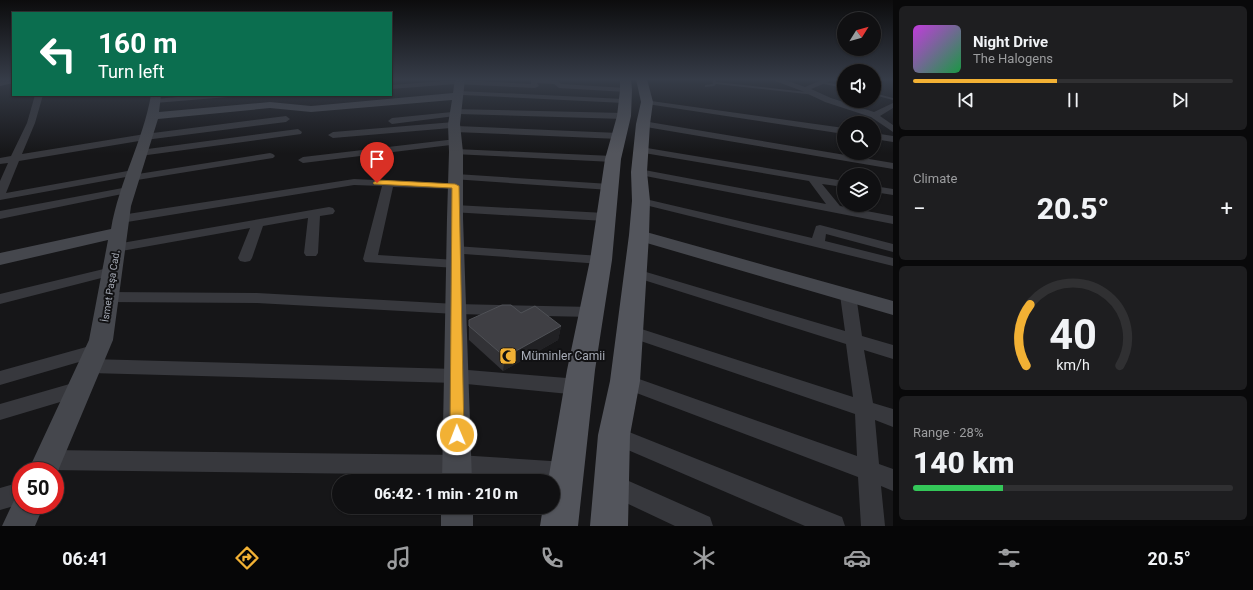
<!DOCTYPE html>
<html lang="en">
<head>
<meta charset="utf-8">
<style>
	:root { --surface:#101012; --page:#1e1e20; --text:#f1f3f6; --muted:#9c9d9f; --line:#303032; --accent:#f2b134 }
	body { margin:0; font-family:Roboto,sans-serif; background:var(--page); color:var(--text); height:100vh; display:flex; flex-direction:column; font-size:15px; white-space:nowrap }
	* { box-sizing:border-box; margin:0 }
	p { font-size:13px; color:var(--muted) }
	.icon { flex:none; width:22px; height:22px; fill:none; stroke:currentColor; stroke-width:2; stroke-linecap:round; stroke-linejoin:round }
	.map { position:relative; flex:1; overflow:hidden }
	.side { display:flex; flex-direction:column; gap:6px; padding:6px; background:#09090a; width:360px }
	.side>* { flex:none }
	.guide { position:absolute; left:12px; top:12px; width:380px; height:84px; border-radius:0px; box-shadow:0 1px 3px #0004,0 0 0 1px var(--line); background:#0b6e4f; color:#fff; overflow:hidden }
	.needle { width:26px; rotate:53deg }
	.buttons { position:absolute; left:837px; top:12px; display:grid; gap:8px }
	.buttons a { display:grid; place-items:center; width:44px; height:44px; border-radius:50%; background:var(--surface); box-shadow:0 1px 3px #0004,0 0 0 1px var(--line); font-size:20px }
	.speed { position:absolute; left:12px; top:462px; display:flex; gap:8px; font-size:20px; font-weight:700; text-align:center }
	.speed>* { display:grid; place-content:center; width:52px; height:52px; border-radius:50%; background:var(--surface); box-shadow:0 1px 3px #0004,0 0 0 1px var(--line); line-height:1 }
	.speed .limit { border:6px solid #d22; background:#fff; color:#111 }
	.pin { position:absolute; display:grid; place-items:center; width:34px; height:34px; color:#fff; margin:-41px -17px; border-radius:50% 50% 50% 0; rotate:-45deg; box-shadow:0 0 4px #0007 }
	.pin .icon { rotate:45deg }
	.me { position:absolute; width:44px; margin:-22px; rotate:359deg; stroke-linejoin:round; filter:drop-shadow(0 0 3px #0008) }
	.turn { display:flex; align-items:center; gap:14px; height:84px; padding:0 20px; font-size:18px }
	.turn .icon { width:52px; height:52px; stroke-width:2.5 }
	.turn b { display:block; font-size:28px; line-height:34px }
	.big { font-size:30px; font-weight:800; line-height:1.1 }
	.side .tile { flex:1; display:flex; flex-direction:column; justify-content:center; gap:6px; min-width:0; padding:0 14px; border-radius:6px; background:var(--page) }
	.side .dial { align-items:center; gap:0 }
	.dial svg { height:104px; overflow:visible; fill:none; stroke:var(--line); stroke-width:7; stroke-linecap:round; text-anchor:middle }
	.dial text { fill:var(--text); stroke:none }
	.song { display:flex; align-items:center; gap:12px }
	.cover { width:48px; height:48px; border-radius:6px; background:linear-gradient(135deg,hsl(290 70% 55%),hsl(140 70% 35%)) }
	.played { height:4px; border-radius:2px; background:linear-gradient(90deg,var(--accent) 45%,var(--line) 45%) }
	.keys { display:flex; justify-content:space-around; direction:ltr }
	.heat { display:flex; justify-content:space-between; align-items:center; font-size:22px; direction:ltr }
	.charge { height:6px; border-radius:3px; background:linear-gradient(90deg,#34c759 28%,var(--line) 0) }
	.trip { position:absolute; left:332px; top:474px; width:228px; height:40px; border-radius:20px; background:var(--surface); box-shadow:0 1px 3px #0004,0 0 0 1px var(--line); font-weight:800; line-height:40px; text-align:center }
	.dock { display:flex; height:64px; justify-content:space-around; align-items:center; background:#060607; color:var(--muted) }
	.dock .icon { width:28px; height:28px }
	.dock .on { color:var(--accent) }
	.dock b { font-size:18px; color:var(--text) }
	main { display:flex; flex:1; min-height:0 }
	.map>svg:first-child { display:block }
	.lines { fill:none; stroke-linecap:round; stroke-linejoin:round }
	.lane { fill:#37383d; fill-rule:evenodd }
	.street { fill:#37383d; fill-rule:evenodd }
	.secondary { fill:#45474d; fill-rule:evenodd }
	.primary { fill:#53555c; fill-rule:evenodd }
	.wall { fill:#323236 }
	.shaded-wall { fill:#212124 }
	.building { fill:#3f3f44; stroke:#4f5156 }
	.route { fill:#f2b134; stroke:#9d7322 }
	.labels { text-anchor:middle; stroke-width:4; stroke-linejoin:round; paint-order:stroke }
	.street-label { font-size:10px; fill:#a8adb8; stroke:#111113 }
	.near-poi-label { font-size:12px; fill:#a8adb8; stroke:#111113; text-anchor:start }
</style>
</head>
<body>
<main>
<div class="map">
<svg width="893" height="526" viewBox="0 0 893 526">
	<rect width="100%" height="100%" fill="#161618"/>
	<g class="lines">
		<path class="lane" d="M712 79H714L716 82 815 93 817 94 815 95 716 84 714 86 705 87V85L713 84Z
			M825 82 844 86V88L824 84Z
			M874 93 893 98V100L874 95Z"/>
		<path class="street" d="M545 79 558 81 561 84 626 88 630 90 626 92 559 88 554 84 537 83 539 86 535 88 456 84 391 89V85L459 80 531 84V80Z
			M770 79H782L805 87 824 79H835L811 89 831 98 874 112 893 103V108L880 116 893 125V132L871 117 825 102 802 91Z
			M460 91 624 99 628 101 624 103 463 95H460Z
			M35 95H43L35 123 22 154 145 134 286 116 290 119 286 122 145 140 19 161 6 193 133 170 137 171 138 174 270 153 273 154 275 156 273 158 131 181 127 180 126 177 0 200V181L8 163 0 164V158L11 156 27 123Z
			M200 95H232L228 97 155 103 151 101 155 99Z
			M644 100 844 128V134L647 104H644Z
			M452 109 624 113 628 116 624 119 459 114 455 116 392 124 388 121 392 118 452 112Z
			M643 121 893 163V169L640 126 639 124 640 122Z
			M454 122 457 123V126L619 133 624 136 619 139 455 132 452 131 451 128 333 138 328 135 333 132Z
			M298 129 302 132 301 134 140 156 135 153 140 150Z
			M874 133 893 136V142L874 139Z
			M456 139 461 142 459 144 303 163 298 160 303 157Z
			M641 147 844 181V187L822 184 840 206 893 216V224L635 174 634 172 635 170 639 169 826 204 809 181 638 152 636 150Z
			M456 149 613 156 618 159 613 162 453 154 451 152Z
			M456 174 610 184 616 187 610 190 452 179 451 177Z
			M354 179 459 184 461 186 459 188 455 189 393 187 378 255 456 260 461 261 463 264 461 267 456 268 365 262 363 259 382 186 354 185 121 223 117 222 115 219 117 216 121 215Z
			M874 186 893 189V195L874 192Z
			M128 187 132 188 134 190 132 192 0 219V211Z
			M641 198 812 238 816 226 820 225 893 244V252L826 234 825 241 893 258V266L637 203 635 201 637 199Z
			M455 205 605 213 609 214 611 217 609 220 605 221 451 212 449 209 451 206Z
			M329 207 333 208 335 211 333 214 320 216 318 253 316 256H306L304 253 308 218 263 226 252 258 250 261 245 262 240 261 238 258 250 228 116 252 111 251 109 248 111 245 116 244Z
			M455 246 601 256 606 257 608 260 606 263 601 264 450 253 448 250 450 247Z
			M112 267 117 268 119 271 117 274 0 304V294Z
			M636 269 845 331 840 295 843 291 848 290 853 291 856 295 862 336 893 345V359L864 350 873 403 893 409V427L875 420 879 464 893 469V491L881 486 885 526H861L858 477 618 386 616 381 618 376 625 374 857 456 855 414 623 335 621 331 623 327 629 325 853 397 846 344 631 276 629 273 631 270Z
			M108 292 257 293 456 304 592 307 598 308 600 312 598 316 592 317 456 314 257 303 108 302 103 301 100 297 103 293Z
			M97 344 103 345 106 350 103 355 0 385V371Z
			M90 359 456 369 579 379 586 382 588 387 586 392 579 395 456 383 90 373 84 371 81 366 84 361Z
			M80 381 87 384 89 389 87 394 0 420V404Z
			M614 426 842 517 845 526H805L607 441 604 435 607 429Z
			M48 450 458 455 566 462 574 465 577 472 574 479 566 482 458 475 48 470 40 467 37 460 40 453Z
			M613 474 710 517 713 526H675L605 493 602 485 605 477Z
			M21 482V504L0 510V488Z"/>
		<path class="secondary" d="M13 79V83L0 86V80Z
			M455 79H465L460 124 463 152V218L472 481H442L447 218 449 152 448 124 452 100 311 112 270 108 158 119 131 206 113 340 55 478V471H28L89 340 108 240 0 265V253L111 229C119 182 143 141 151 95H161L159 112 270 102 311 106 453 93Z
			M639 230 893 301V315L633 239 630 235 633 231Z
			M21 492V505H44L35 526H2L17 494Z
			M441 507H473V526H441Z"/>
		<path class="primary" d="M620 79H631L632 90 631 116 621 159 612 260 595 370 578 526H540L543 507H553V481H548L567 370 590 260 605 159 617 116 620 90Z
			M636 79H647L653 102 650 124 647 172 650 201 649 235 640 381 630 435 628 526H590L598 435 610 381 629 235 632 201 631 172 636 124 641 102Z"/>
	</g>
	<path class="wall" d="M521 313 561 326 558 340 503 371 469 340V320Z"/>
	<path class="shaded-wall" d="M561 326 558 340 503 371 505 357Z"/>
	<path class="building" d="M502 305H511L521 313 535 306 561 326 505 357 469 326V320Z"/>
	<linearGradient id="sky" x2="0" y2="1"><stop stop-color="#0c0c0d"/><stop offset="0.52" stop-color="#363c48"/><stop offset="1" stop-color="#363c48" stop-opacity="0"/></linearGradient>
	<rect width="893" height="153" fill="url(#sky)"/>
	<path class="route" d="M377 180 455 184 459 186 464 435 462 439 457 441 452 439 450 435 452 188 374 184 373 183Z"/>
	<defs>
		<symbol id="mosque-square" viewBox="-11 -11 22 22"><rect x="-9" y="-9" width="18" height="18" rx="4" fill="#f2b134" stroke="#111113"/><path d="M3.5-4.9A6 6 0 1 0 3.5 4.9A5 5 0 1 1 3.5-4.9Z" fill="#111"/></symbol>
	</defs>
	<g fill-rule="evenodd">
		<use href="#mosque-square" x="498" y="346" width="20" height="20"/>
	</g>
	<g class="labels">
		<g class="street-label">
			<text transform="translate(110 286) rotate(-81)" y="4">İsmet Paşa Cad.</text>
		</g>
		<g class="near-poi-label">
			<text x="521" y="360">Müminler Camii</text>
		</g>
	</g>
</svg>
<div class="buttons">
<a><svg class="needle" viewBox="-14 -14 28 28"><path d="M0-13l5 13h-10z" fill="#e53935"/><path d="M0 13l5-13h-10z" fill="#9c9d9f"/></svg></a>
<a><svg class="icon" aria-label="sound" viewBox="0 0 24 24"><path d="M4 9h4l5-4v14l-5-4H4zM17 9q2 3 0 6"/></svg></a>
<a><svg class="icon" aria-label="search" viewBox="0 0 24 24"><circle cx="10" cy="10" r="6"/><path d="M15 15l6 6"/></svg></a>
<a><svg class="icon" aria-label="layers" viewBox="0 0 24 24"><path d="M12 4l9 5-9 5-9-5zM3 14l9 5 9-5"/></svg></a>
</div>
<div class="speed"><div class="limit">50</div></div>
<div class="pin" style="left:377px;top:183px;background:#d93025"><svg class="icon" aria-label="arrive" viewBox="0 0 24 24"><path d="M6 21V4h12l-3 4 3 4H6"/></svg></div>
<svg class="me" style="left:457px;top:435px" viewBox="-20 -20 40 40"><circle r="17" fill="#f2b134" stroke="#fff" stroke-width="3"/><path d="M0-11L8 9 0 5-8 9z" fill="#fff"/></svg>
<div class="trip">06:42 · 1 min · 210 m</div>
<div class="guide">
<div class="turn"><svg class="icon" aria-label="left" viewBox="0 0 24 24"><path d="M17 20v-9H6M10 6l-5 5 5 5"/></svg><div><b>160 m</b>Turn left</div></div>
</div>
</div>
<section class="side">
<div class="tile">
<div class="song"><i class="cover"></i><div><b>Night Drive</b><p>The Halogens</p></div></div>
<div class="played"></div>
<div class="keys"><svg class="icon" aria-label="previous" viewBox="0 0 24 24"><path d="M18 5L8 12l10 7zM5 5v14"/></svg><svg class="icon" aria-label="pause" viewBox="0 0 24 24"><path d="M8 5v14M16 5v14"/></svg><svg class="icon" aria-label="next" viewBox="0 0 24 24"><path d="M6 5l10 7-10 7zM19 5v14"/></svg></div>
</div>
<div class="tile"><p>Climate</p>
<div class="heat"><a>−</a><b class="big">20.5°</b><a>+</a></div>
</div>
<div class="tile dial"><svg viewBox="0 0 100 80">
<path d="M14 69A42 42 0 1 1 86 69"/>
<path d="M14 69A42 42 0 0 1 17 22" stroke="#f2b134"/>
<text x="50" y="56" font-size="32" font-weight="700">40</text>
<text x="50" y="72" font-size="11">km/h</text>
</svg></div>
<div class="tile"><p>Range · 28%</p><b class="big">140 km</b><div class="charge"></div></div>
</section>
</main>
<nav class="dock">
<b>06:41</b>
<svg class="icon on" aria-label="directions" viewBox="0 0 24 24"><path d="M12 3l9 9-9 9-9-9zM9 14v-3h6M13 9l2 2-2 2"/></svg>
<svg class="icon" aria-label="music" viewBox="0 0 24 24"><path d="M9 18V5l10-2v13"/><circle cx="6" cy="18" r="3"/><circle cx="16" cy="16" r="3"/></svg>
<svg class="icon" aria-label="phone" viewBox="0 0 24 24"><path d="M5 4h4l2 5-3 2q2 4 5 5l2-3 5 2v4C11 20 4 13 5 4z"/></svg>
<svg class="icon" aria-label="climate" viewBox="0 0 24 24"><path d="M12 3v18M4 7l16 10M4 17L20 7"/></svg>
<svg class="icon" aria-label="car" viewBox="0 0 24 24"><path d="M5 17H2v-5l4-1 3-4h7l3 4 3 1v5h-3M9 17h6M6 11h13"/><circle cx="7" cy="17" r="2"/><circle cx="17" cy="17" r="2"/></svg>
<svg class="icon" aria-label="filters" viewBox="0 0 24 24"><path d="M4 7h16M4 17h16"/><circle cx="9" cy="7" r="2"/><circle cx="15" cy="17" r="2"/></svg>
<b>20.5°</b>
</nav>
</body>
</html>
